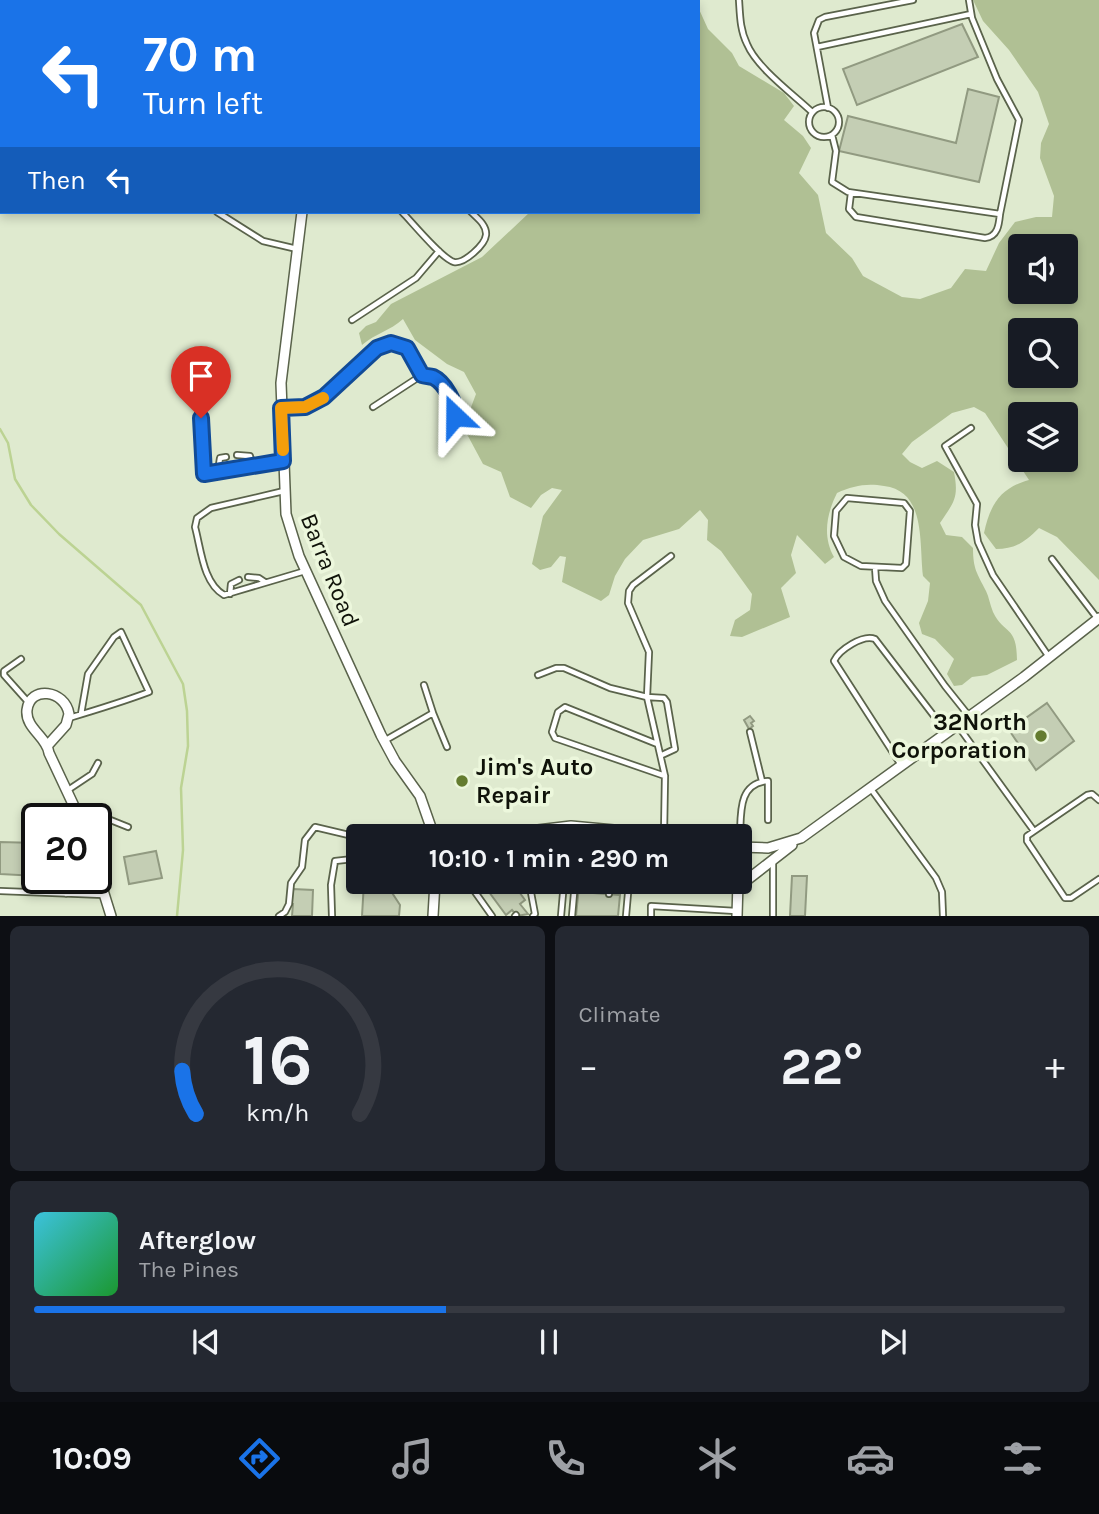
<!DOCTYPE html>
<html lang="en">
<head>
<meta charset="utf-8">
<style>
	:root { --surface:#171b24; --page:#242831; --text:#f1f3f6; --muted:#9ea1a6; --line:#363941; --accent:#1a73e8 }
	body { margin:0; font-family:Karla,sans-serif; background:var(--page); color:var(--text); height:100vh; display:flex; flex-direction:column; font-size:26px; white-space:nowrap }
	* { box-sizing:border-box; margin:0 }
	p { font-size:23px; color:var(--muted) }
	.icon { flex:none; width:38px; height:38px; fill:none; stroke:currentColor; stroke-width:2; stroke-linecap:round; stroke-linejoin:round }
	.map { position:relative; height:916px; overflow:hidden }
	.details { display:flex; flex-direction:column; gap:10px; padding:10px; background:#0d0f14; flex:1 }
	.details>* { flex:none }
	.banner { position:absolute; left:0px; top:0px; width:700px; height:214px; box-shadow:0 4px 10px #0003; background:#1a73e8; color:#fff; overflow:hidden }
	.fabs { position:absolute; left:1008px; top:234px; display:grid; gap:14px }
	.fabs a { display:grid; place-items:center; width:70px; height:70px; border-radius:7px; background:var(--surface); box-shadow:0 4px 10px #0003; font-size:35px }
	.speed { position:absolute; left:21px; top:803px; display:flex; gap:14px; font-size:35px; font-weight:700; text-align:center }
	.speed>* { display:grid; place-content:center; width:91px; height:91px; border-radius:50%; background:var(--surface); box-shadow:0 4px 10px #0003; line-height:1 }
	.speed .limit { border:4px solid #111; border-radius:10px; background:#fff; color:#111 }
	.pin { position:absolute; display:grid; place-items:center; width:60px; height:60px; color:#fff; margin:-72px -30px; border-radius:50% 50% 50% 0; rotate:-45deg; box-shadow:0 0 7px #0007 }
	.pin .icon { rotate:45deg }
	.me { position:absolute; width:77px; margin:-38px; rotate:337deg; stroke-linejoin:round; filter:drop-shadow(0 0 5px #0008) }
	.turn { display:flex; align-items:center; gap:24px; height:147px; padding:0 28px; font-size:32px }
	.turn .icon { width:91px; height:91px; stroke-width:2.5 }
	.turn b { display:block; font-size:49px; line-height:60px }
	.then { display:flex; align-items:center; height:66px; padding:0 28px; background:#0003; gap:14px; font-size:26px }
	.big { font-size:52px; font-weight:700; line-height:1.1 }
	.details .tile { flex:1; display:flex; flex-direction:column; justify-content:center; gap:10px; min-width:0; padding:0 24px; border-radius:10px; background:var(--page) }
	.details .dial { align-items:center; gap:0 }
	.dial svg { height:182px; overflow:visible; fill:none; stroke:var(--line); stroke-width:7; stroke-linecap:round; text-anchor:middle }
	.dial text { fill:var(--text); stroke:none }
	.song { display:flex; align-items:center; gap:21px }
	.cover { width:84px; height:84px; border-radius:10px; background:linear-gradient(135deg,hsl(190 70% 55%),hsl(130 70% 35%)) }
	.played { height:7px; border-radius:4px; background:linear-gradient(90deg,var(--accent) 40%,var(--line) 40%) }
	.keys { display:flex; justify-content:space-around; direction:ltr }
	.heat { display:flex; justify-content:space-between; align-items:center; font-size:38px; direction:ltr }
	.details .tiles { flex:1; display:grid; gap:10px; grid-template-columns:1fr 1fr }
	.tile:last-child { grid-column:span 2 }
	.trip { position:absolute; left:346px; top:824px; width:406px; height:70px; border-radius:7px; background:var(--surface); box-shadow:0 4px 10px #0003; font-weight:700; line-height:70px; text-align:center }
	.menu { display:flex; height:112px; justify-content:space-around; align-items:center; background:#090b0e; color:var(--muted) }
	.menu .icon { width:49px; height:49px }
	.menu .current { color:var(--accent) }
	.menu b { font-size:32px; color:var(--text) }
	.map>svg:first-child { display:block }
	.green { fill:#b0c094; fill-rule:evenodd }
	.lines { fill:none; stroke-linecap:round; stroke-linejoin:round }
	.stream { stroke:#bcd393; stroke-width:2.5 }
	.building { fill:#c4ceb4; stroke:#919a81; stroke-width:2 }
	.service-casing { stroke:#5a634b; stroke-width:8 }
	.minor-casing { stroke:#5a634b; stroke-width:12 }
	.service { stroke:#fff; stroke-width:4.5 }
	.minor { stroke:#fff; stroke-width:9 }
	.route-casing { stroke:#114b97; stroke-width:18 }
	.route { stroke:#1a73e8; stroke-width:12 }
	.slow { stroke:#f59e0b; stroke-width:12 }
	.poi-dot { fill:#647c2f; stroke:#ecf7dc; stroke-width:2.5 }
	.labels { text-anchor:middle; stroke-width:7; stroke-linejoin:round; paint-order:stroke }
	.street-label { font-size:24px; fill:#0f1209; stroke:#ecf7dc }
	.poi-label { font-size:24px; font-weight:bold; fill:#0f1209; stroke:#ecf7dc; text-anchor:end }
</style>
</head>
<body>
<div class="map">
<svg width="1099" height="916" viewBox="0 0 1099 916">
	<rect width="100%" height="100%" fill="#dfeacf"/>
	<path class="green" d="M551 0H695L696 2H547Z
		M973 0H1099V580L1057 537 1039 528C1026 541 1016 549 996 549L984 533C990 505 1000 488 1029 480L985 413 974 407 952 413 912 442 902 454 910 462 922 468 937 461 954 472C959 498 954 502 940 523L946 535 962 537 973 548C973 569 977 573 986 591 989 597 990 605 993 612 1004 635 1017 625 1017 660L987 675 972 677 962 685 954 686 947 674 954 659 935 639 922 634 919 623 928 601 930 583 923 576C919 542 926 491 884 486 866 483 853 486 837 493 827 513 822 536 834 557L825 564 797 535 791 555 796 573 781 588 790 617 742 637 730 636 735 620 750 610 752 594 721 551 707 540 708 520 700 510 679 529 643 540 625 559 615 576 609 595 601 601 562 582 566 557 560 556 551 567 540 570 532 564 543 516 562 490 552 488 541 495 531 508 510 497 501 472 483 464 461 423 470 410 476 394 464 372 447 364 415 340 403 319C390 331 376 333 362 345L359 333 366 326 376 322 391 304 482 257 530 212H698V7L708 29 732 53 739 66 784 93 794 106 784 120 803 136 811 148 799 173 818 195 826 233 852 258 863 276 902 297 920 299 951 288 965 269 986 271 999 243 1015 222 1036 217H1052L1054 196 1040 158 1041 143 1049 124 1038 92 1009 50 983 21ZM1020 247H1066V292H1020ZM1020 331H1066V376H1020ZM1020 415H1066V460H1020Z"/>
	<g class="lines">
		<path class="stream" d="M0 429 8 443 15 479 31 505 59 534 141 605 183 684 187 711 188 746 181 788 183 850 177 916"/>
	</g>
	<path class="building" d="M962 24 978 57 857 105 843 69Z
		M968 89 999 97 979 182 839 151 848 116 956 143Z
		M1047 703 1074 741 1036 770 1009 730Z
		M750 716 754 721 751 723 753 726 749 729 744 720Z
		M0 842 37 843V876L0 874Z
		M156 851 162 878 129 884 124 857Z
		M792 876H807L805 916H790Z
		M364 882H385L400 905 399 916H362Z
		M502 882H512L525 900 520 904 528 914 517 916 512 910 506 915 489 892Z
		M579 886 594 887V893L620 895 618 916H576Z
		M293 889 313 890 312 916H292L293 904H289Z"/>
	<g class="lines">
		<defs>
			<path id="service" d="M109 0 111 2
				M343 0 344 2
				M441 0 442 2
				M739 0C740 15 740 30 747 44 757 68 793 94 812 112
				M69 2V0
				M324 2 325 0
				M0 4H2
				M817 47 971 14
				M809 122a15 15 0 1 1 30 0a15 15 0 1 1-30 0Z
				M828 108 814 33 819 20 825 17 913 0
				M832 135 836 151 832 182 848 192 1000 214 1019 120 997 79 972 18 969 0
				M851 193 849 209 856 217 985 238C998 237 999 224 1000 214
				M217 212 263 241 297 249
				M402 212C412 222 442 259 454 262 464 264 485 245 486 235 487 225 477 218 471 212
				M352 320 416 278 439 251
				M373 407 422 375
				M282 408 305 407 324 397 377 348 391 343 407 348 422 375C425 376 429 376 433 377 444 382 457 404 455 416L450 420
				M201 418 204 474 283 461
				M971 428 945 446 977 504 975 525 978 542 993 575 1049 657
				M237 455 250 456 252 466
				M218 471 220 458 226 457
				M284 491 211 508 197 518 195 527C201 549 203 583 224 595L305 571
				M847 498 904 503 910 511 906 564 902 568 861 566 844 557 834 536 836 511Z
				M1052 559 1097 618
				M875 567 876 581 885 601 945 686 969 716
				M248 577 259 578 265 582
				M230 594 231 584 239 580
				M21 659 4 671V675L29 703
				M538 675 556 668H564L610 688 647 697 664 698 667 702 675 749 662 755
				M424 685 433 713
				M69 718C96 710 122 702 149 692L121 632 114 637 88 674 81 714
				M958 726 1034 831
				M750 732 762 781
				M384 741 433 713 447 747
				M657 744 565 707 558 712 552 732 555 738 665 776
				M901 765 834 661C839 650 863 634 875 639L947 733
				M871 789 936 878 942 892 943 916
				M68 790 92 774 98 763
				M1099 800 1092 794 1087 795 1027 836V841L1065 898H1071L1099 879
				M83 819 98 815 128 827
				M664 834 665 776 647 697 649 652 628 603 629 591 633 585 671 556
				M740 836C741 813 738 783 768 781V820
				M773 860V916
				M65 878 66 894
				M529 882 535 914 533 916
				M619 882 629 883
				M470 885 492 916
				M435 886 470 885 473 882
				M0 891 104 895
				M609 894 610 882
				M279 916 285 912 289 904 291 883 302 867 305 840 315 827 353 836 359 840
				M332 916 331 885 335 861 353 859 359 850
				M515 916 516 915
				M561 916 564 882
				M572 916 575 882
				M626 916 629 882
				M651 916V906L736 911"/>
			<path id="minor" d="M516 2 519 0
				M302 212 281 383 286 514 299 556 381 735 395 761 420 796 434 836
				M48 745 66 725 69 714C65 690 30 685 27 710 25 728 47 737 49 753L80 819
				M488 836 571 826 678 836
				M740 847 768 848 801 838 1024 677 1099 618
				M96 868 111 916
				M738 887 792 845
				M433 916 435 882
				M737 916 738 882"/>
		</defs>
		<use href="#service" class="service-casing"/>
		<use href="#minor" class="minor-casing"/>
		<use href="#service" class="service"/>
		<use href="#minor" class="minor"/>
	</g>
	<g class="lines">
		<defs>
			<path id="route" d="M201 418 204 474 283 461 281 408 305 407 324 397 377 348 391 343 407 348 422 375C425 376 429 376 433 377 444 382 457 404 455 416"/>
		</defs>
		<use href="#route" class="route-casing"/>
		<use href="#route" class="route"/>
		<path class="slow" d="M283 450 281 408 305 407 323 398"/>
	</g>
	<g class="poi-dot">
		<circle cx="1041" cy="736" r="7"/>
		<circle cx="462" cy="781" r="7"/>
	</g>
	<g class="labels">
		<g class="street-label">
			<text transform="translate(330 570) rotate(68)" y="8">Barra Road</text>
		</g>
		<g class="poi-label">
			<text x="1027" y="730">32North<tspan x="1027" dy="28">Corporation</tspan></text>
			<text x="476" y="775" text-anchor="start">Jim's Auto<tspan x="476" dy="28">Repair</tspan></text>
		</g>
	</g>
</svg>
<div class="fabs">
<a><svg class="icon" aria-label="sound" viewBox="0 0 24 24"><path d="M4 9h4l5-4v14l-5-4H4zM17 9q2 3 0 6"/></svg></a>
<a><svg class="icon" aria-label="search" viewBox="0 0 24 24"><circle cx="10" cy="10" r="6"/><path d="M15 15l6 6"/></svg></a>
<a><svg class="icon" aria-label="layers" viewBox="0 0 24 24"><path d="M12 4l9 5-9 5-9-5zM3 14l9 5 9-5"/></svg></a>
</div>
<div class="speed"><div class="limit">20</div></div>
<div class="pin" style="left:201px;top:418px;background:#d93025"><svg class="icon" aria-label="arrive" viewBox="0 0 24 24"><path d="M6 21V4h12l-3 4 3 4H6"/></svg></div>
<svg class="me" style="left:455px;top:416px" viewBox="-20 -20 40 40"><path d="M0-17L14 15 0 8-14 15z" fill="#1a73e8" stroke="#fff" stroke-width="4"/></svg>
<div class="trip">10:10 · 1 min · 290 m</div>
<div class="banner">
<div class="turn"><svg class="icon" aria-label="left" viewBox="0 0 24 24"><path d="M17 20v-9H6M10 6l-5 5 5 5"/></svg><div><b>70 m</b>Turn left</div></div>
<div class="then">Then<svg class="icon" aria-label="left" viewBox="0 0 24 24"><path d="M17 20v-9H6M10 6l-5 5 5 5"/></svg></div>
</div>
</div>
<section class="details">
<div class="tiles">
<div class="tile dial"><svg viewBox="0 0 100 80">
<path d="M14 69A42 42 0 1 1 86 69"/>
<path d="M14 69A42 42 0 0 1 8 50" stroke="#1a73e8"/>
<text x="50" y="56" font-size="32" font-weight="700">16</text>
<text x="50" y="72" font-size="11">km/h</text>
</svg></div>
<div class="tile"><p>Climate</p>
<div class="heat"><a>−</a><b class="big">22°</b><a>+</a></div>
</div>
<div class="tile">
<div class="song"><i class="cover"></i><div><b>Afterglow</b><p>The Pines</p></div></div>
<div class="played"></div>
<div class="keys"><svg class="icon" aria-label="previous" viewBox="0 0 24 24"><path d="M18 5L8 12l10 7zM5 5v14"/></svg><svg class="icon" aria-label="pause" viewBox="0 0 24 24"><path d="M8 5v14M16 5v14"/></svg><svg class="icon" aria-label="next" viewBox="0 0 24 24"><path d="M6 5l10 7-10 7zM19 5v14"/></svg></div>
</div>
</div>
</section>
<nav class="menu">
<b>10:09</b>
<svg class="icon current" aria-label="directions" viewBox="0 0 24 24"><path d="M12 3l9 9-9 9-9-9zM9 14v-3h6M13 9l2 2-2 2"/></svg>
<svg class="icon" aria-label="music" viewBox="0 0 24 24"><path d="M9 18V5l10-2v13"/><circle cx="6" cy="18" r="3"/><circle cx="16" cy="16" r="3"/></svg>
<svg class="icon" aria-label="phone" viewBox="0 0 24 24"><path d="M5 4h4l2 5-3 2q2 4 5 5l2-3 5 2v4C11 20 4 13 5 4z"/></svg>
<svg class="icon" aria-label="climate" viewBox="0 0 24 24"><path d="M12 3v18M4 7l16 10M4 17L20 7"/></svg>
<svg class="icon" aria-label="car" viewBox="0 0 24 24"><path d="M5 17H2v-5l4-1 3-4h7l3 4 3 1v5h-3M9 17h6M6 11h13"/><circle cx="7" cy="17" r="2"/><circle cx="17" cy="17" r="2"/></svg>
<svg class="icon" aria-label="filters" viewBox="0 0 24 24"><path d="M4 7h16M4 17h16"/><circle cx="9" cy="7" r="2"/><circle cx="15" cy="17" r="2"/></svg>
</nav>
</body>
</html>
